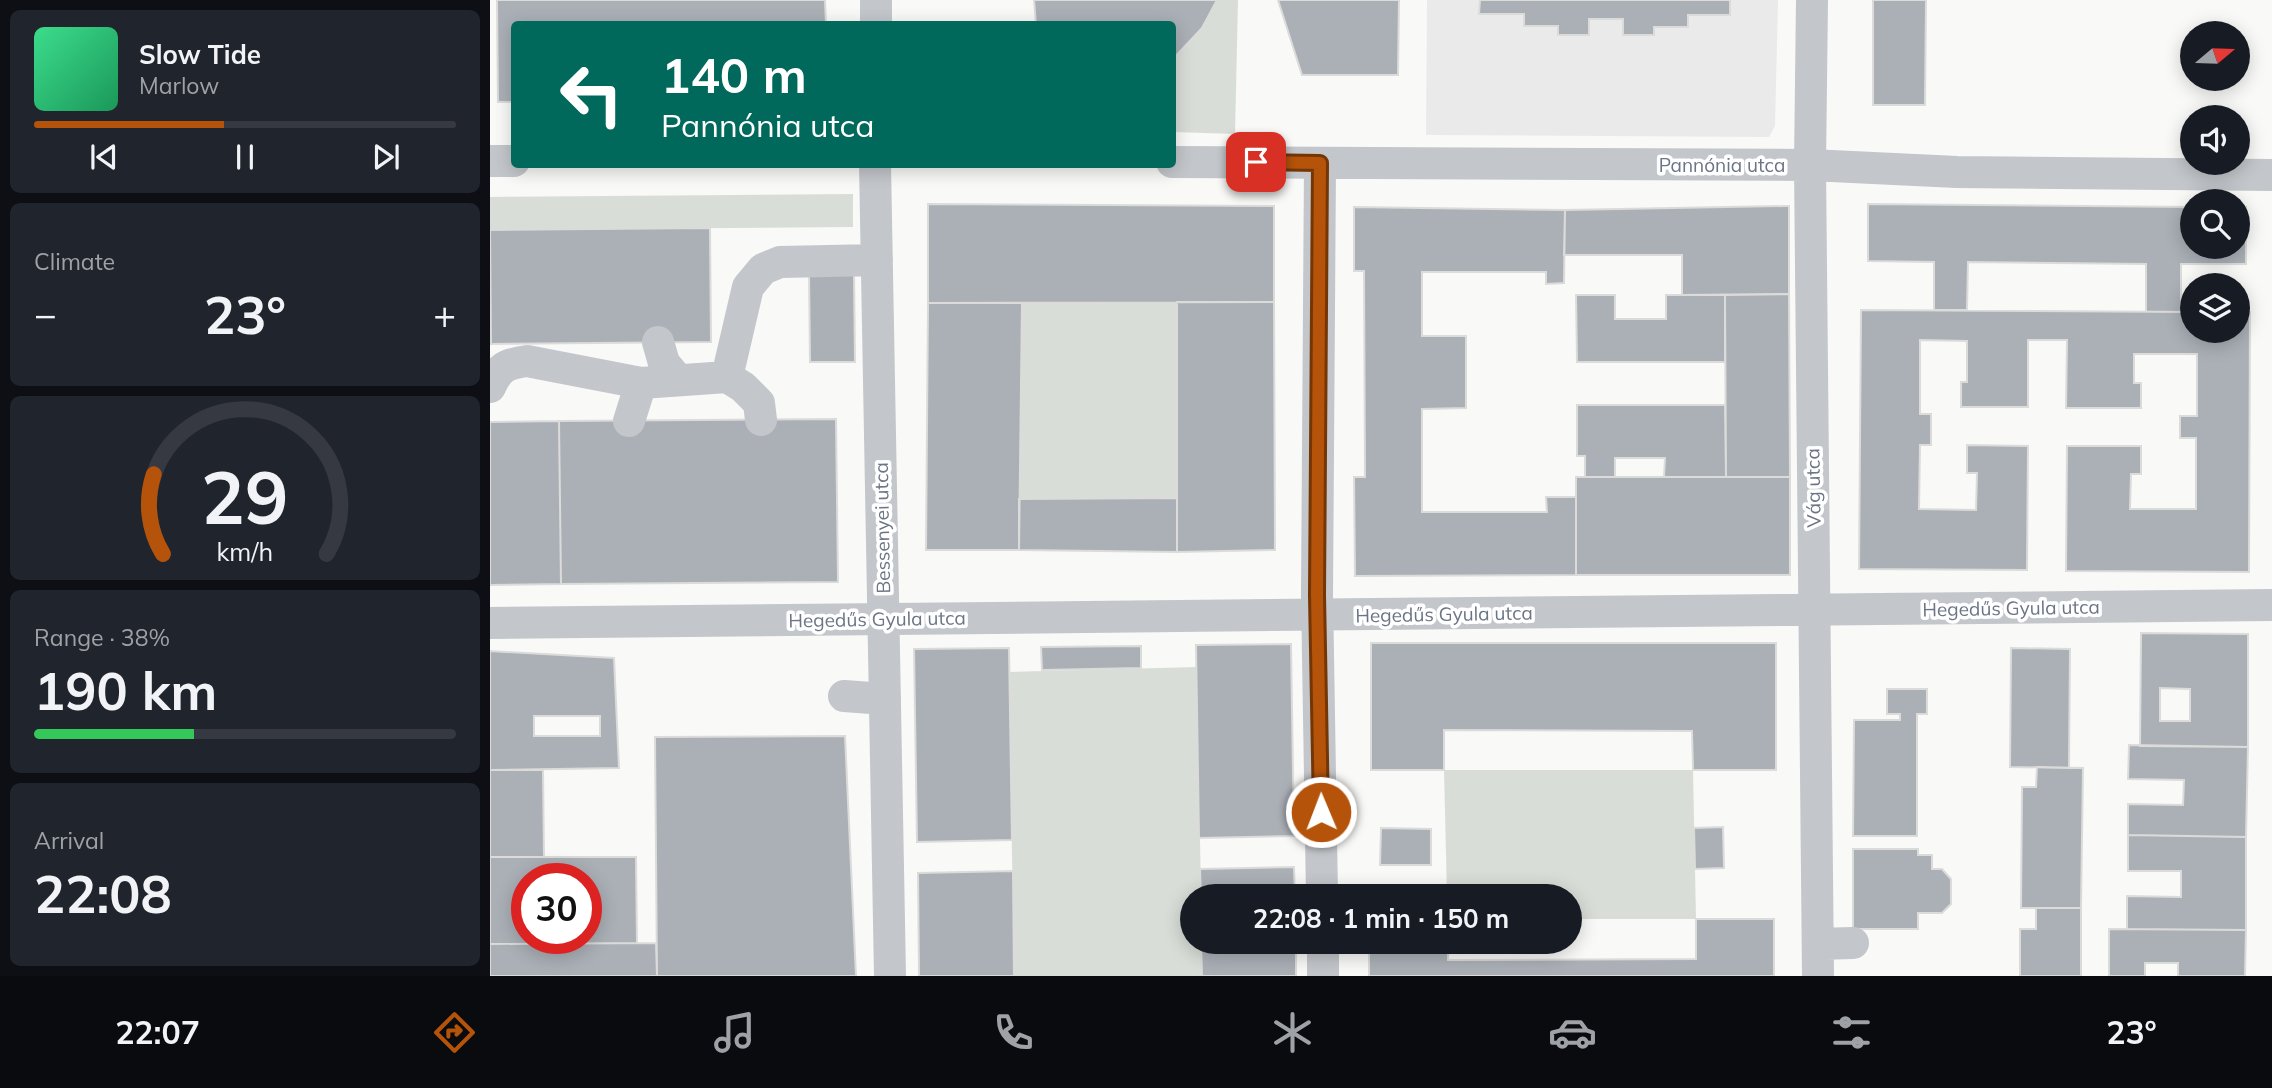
<!DOCTYPE html>
<html lang="en">
<head>
<meta charset="utf-8">
<style>
	:root { --surface:#171b24; --page:#20242c; --text:#f1f3f6; --muted:#9ea1a6; --line:#363941; --accent:#b45309 }
	body { margin:0; font-family:Mulish,sans-serif; background:var(--page); color:var(--text); height:100vh; display:flex; flex-direction:column; font-size:26px; white-space:nowrap }
	* { box-sizing:border-box; margin:0 }
	p { font-size:23px; color:var(--muted) }
	.icon { flex:none; width:38px; height:38px; fill:none; stroke:currentColor; stroke-width:2; stroke-linecap:round; stroke-linejoin:round }
	.map { position:relative; flex:1; overflow:hidden }
	.panel { display:flex; flex-direction:column; gap:10px; padding:10px; background:#0d0f14; width:490px }
	.panel>* { flex:none }
	.top-card { position:absolute; left:21px; top:21px; width:665px; height:147px; border-radius:7px; box-shadow:0 4px 18px #0003; background:#00695c; color:#fff; overflow:hidden }
	.needle { width:46px; rotate:71deg }
	.buttons { position:absolute; left:1690px; top:21px; display:grid; gap:14px }
	.buttons a { display:grid; place-items:center; width:70px; height:70px; border-radius:50%; background:var(--surface); box-shadow:0 4px 18px #0003; font-size:35px }
	.speed { position:absolute; left:21px; top:863px; display:flex; gap:14px; font-size:35px; font-weight:700; text-align:center }
	.speed>* { display:grid; place-content:center; width:91px; height:91px; border-radius:50%; background:var(--surface); box-shadow:0 4px 18px #0003; line-height:1 }
	.speed .limit { border:10px solid #d22; background:#fff; color:#111 }
	.pin { position:absolute; display:grid; place-items:center; width:60px; height:60px; color:#fff; margin:-30px; border-radius:14px; box-shadow:0 4px 10px #0006 }
	.me { position:absolute; width:77px; margin:-38px; rotate:359deg; stroke-linejoin:round; filter:drop-shadow(0 0 5px #0008) }
	.turn { display:flex; align-items:center; gap:24px; height:147px; padding:0 35px; font-size:32px }
	.turn .icon { width:91px; height:91px; stroke-width:2.5 }
	.turn b { display:block; font-size:49px; line-height:60px }
	.big { font-size:52px; font-weight:700; line-height:1.1 }
	.panel .card { flex:1; display:flex; flex-direction:column; justify-content:center; gap:10px; min-width:0; padding:0 24px; border-radius:10px; background:var(--page) }
	.panel .dial { align-items:center; gap:0 }
	.dial svg { height:182px; overflow:visible; fill:none; stroke:var(--line); stroke-width:7; stroke-linecap:round; text-anchor:middle }
	.dial text { fill:var(--text); stroke:none }
	.song { display:flex; align-items:center; gap:21px }
	.cover { width:84px; height:84px; border-radius:10px; background:linear-gradient(135deg,hsl(150 70% 55%),hsl(150 70% 35%)) }
	.played { height:7px; border-radius:4px; background:linear-gradient(90deg,var(--accent) 45%,var(--line) 45%) }
	.keys { display:flex; justify-content:space-around; direction:ltr }
	.heat { display:flex; justify-content:space-between; align-items:center; font-size:38px; direction:ltr }
	.charge { height:10px; border-radius:5px; background:linear-gradient(90deg,#34c759 38%,var(--line) 0) }
	.trip { position:absolute; left:690px; top:884px; width:402px; height:70px; border-radius:35px; background:var(--surface); box-shadow:0 4px 18px #0003; font-weight:700; line-height:70px; text-align:center }
	.menu { display:flex; height:112px; justify-content:space-around; align-items:center; background:#090b0e; color:var(--muted) }
	.menu .icon { width:49px; height:49px }
	.menu .selected { color:var(--accent) }
	.menu b { font-size:32px; color:var(--text) }
	main { display:flex; flex:1; min-height:0 }
	.map>svg:first-child { display:block }
	.built { fill:#eaeaea }
	.green { fill:#d8ded7 }
	.building { fill:#abb0b7; stroke:#dbdbd9; stroke-width:2; fill-rule:evenodd }
	.lines { fill:none; stroke-linecap:round; stroke-linejoin:round }
	.minor { stroke:#c3c6ca; stroke-width:32 }
	.route-casing { stroke:#753606; stroke-width:18 }
	.route { stroke:#b45309; stroke-width:12 }
	.labels { text-anchor:middle; stroke-width:7; stroke-linejoin:round; paint-order:stroke }
	.street-label { font-size:19px; fill:#6b7585; stroke:#fff }
</style>
</head>
<body>
<main>
<section class="panel">
<div class="card">
<div class="song"><i class="cover"></i><div><b>Slow Tide</b><p>Marlow</p></div></div>
<div class="played"></div>
<div class="keys"><svg class="icon" aria-label="previous" viewBox="0 0 24 24"><path d="M18 5L8 12l10 7zM5 5v14"/></svg><svg class="icon" aria-label="pause" viewBox="0 0 24 24"><path d="M8 5v14M16 5v14"/></svg><svg class="icon" aria-label="next" viewBox="0 0 24 24"><path d="M6 5l10 7-10 7zM19 5v14"/></svg></div>
</div>
<div class="card"><p>Climate</p>
<div class="heat"><a>−</a><b class="big">23°</b><a>+</a></div>
</div>
<div class="card dial"><svg viewBox="0 0 100 80">
<path d="M14 69A42 42 0 1 1 86 69"/>
<path d="M14 69A42 42 0 0 1 10 34" stroke="#b45309"/>
<text x="50" y="56" font-size="32" font-weight="700">29</text>
<text x="50" y="72" font-size="11">km/h</text>
</svg></div>
<div class="card"><p>Range · 38%</p><b class="big">190 km</b><div class="charge"></div></div>
<div class="card"><p>Arrival</p><b class="big">22:08</b></div>
</section>
<div class="map">
<svg width="1782" height="976" viewBox="0 0 1782 976">
	<rect width="100%" height="100%" fill="#f9f9f7"/>
	<path class="built" d="M937 0H1288L1285 126 1279 137 936 135Z"/>
	<path class="green" d="M727 0H748L745 134 683 132V60L712 29Z
		M363 194V227L0 230V197Z
		M687 302V498L529 499 532 303Z
		M707 667 711 896H702V942H711L712 976H524L519 672Z
		M954 770H1203L1206 919H1080V896H957Z"/>
	<path class="building" d="M7 0H335L336 24H24V102H8Z
		M544 0H727L712 28 682 60V24H546Z
		M788 0H909L908 75H812Z
		M990 0H1240V15H1198V27H1164V35H1133V19H1099V35H1068V26H1034V14H989Z
		M1383 0H1436L1435 105H1383Z
		M438 204 784 206V302L438 303Z
		M1378 204 1703 207V247H1748V207H1756V264H1691V312H1656V264L1478 262 1477 310H1444V262L1378 261Z
		M1295 206H1299V294L1192 295V255H1074L1075 210Z
		M864 207 1075 210 1074 283 1056 284V272H932V336H976V408L932 409V512H1057L1056 497H1086V575L865 576 864 477H875L874 271H864Z
		M220 228 221 342 1 344 0 230Z
		M364 272 365 362H320L319 273Z
		M1299 294 1300 477H1236L1235 295Z
		M1086 295H1125V319H1176V295H1235V362H1087Z
		M687 302H784L785 550 687 552Z
		M438 303H532L529 550H436Z
		M1371 310 1703 312V331H1748V312H1760L1759 572 1576 571 1577 446H1651V474H1641L1640 509H1706V438H1690V416H1707V354H1644V383H1651V408H1576L1577 340H1538V407H1471V382H1477V341L1430 340V414H1441V445H1430L1429 509 1486 510 1487 473H1477V445L1538 446 1537 570 1369 569Z
		M1087 405H1235L1236 477H1174L1175 458H1125V477H1095V456H1087Z
		M346 419 348 582 71 584 69 421Z
		M69 421 71 584 0 585V422Z
		M1086 477H1300V575H1086Z
		M687 498V552L529 550V499Z
		M1651 633 1758 634V747L1650 746ZM1670 688 1700 689V721H1670Z
		M881 643H1286V770H1203L1202 731 954 730V770H881Z
		M801 644 804 836 709 838 706 645Z
		M651 646V668L552 670 551 647Z
		M519 648 522 840 427 842 424 649Z
		M1521 648 1580 649 1579 768 1520 767Z
		M0 651 124 658 129 768 0 770ZM44 716H110V736H44Z
		M1397 689H1437V714H1427V836H1363L1364 720H1410V714H1397Z
		M355 736 366 976H167L165 737Z
		M1639 745 1758 747 1756 837 1638 835V804L1693 805 1694 780 1638 779Z
		M1547 767 1593 768 1591 908H1531L1532 787H1546Z
		M0 770H53L54 857H0Z
		M1233 827 1234 868 1205 869 1204 828Z
		M891 828 941 829V865H890Z
		M1638 835 1756 837V930L1637 929V896L1691 897V871H1638Z
		M1363 849H1428V855H1442V869H1452L1461 879V904L1452 913H1428V929H1363Z
		M0 857H146L147 943 0 944ZM37 878H96V938H37Z
		M804 867 805 896H711L710 869Z
		M523 871 524 976H429L428 873Z
		M1546 908H1591V976H1530V929H1546Z
		M1206 919H1284V976H879V942H958V960L1206 959Z
		M1619 929 1756 930 1755 976H1688V963H1655V976H1619Z
		M711 942H806V976H712Z
		M166 943 167 976H0V944Z"/>
	<g class="lines">
		<path class="minor" d="M1322 0 1320 165 1328 976
			M386 24V0
			M0 161H24
			M682 162 1320 165 1467 172 1782 175
			M830 163 827 595 832 896
			M385 164 400 976
			M168 342 174 363 188 380
			M0 387C9 367 16 364 37 361L151 383
			M271 420 269 403 253 387 237 377 258 287 273 269 290 262 387 260
			M139 421 151 383 237 377
			M0 623 1782 605
			M354 696 395 699
			M833 942V976
			M1328 944 1363 943"/>
	</g>
	<g class="lines">
		<defs>
			<path id="route" d="M766 162 830 163 827 595 831 812"/>
		</defs>
		<use href="#route" class="route-casing"/>
		<use href="#route" class="route"/>
	</g>
	<g class="labels">
		<g class="street-label">
			<text x="1232" y="172">Pannónia utca</text>
			<text transform="translate(1323 488) rotate(-91)" y="7">Vág utca</text>
			<text transform="translate(392 528) rotate(-91)" y="7">Bessenyei utca</text>
			<text transform="translate(1521 608) rotate(-1)" y="7">Hegedűs Gyula utca</text>
			<text transform="translate(954 614) rotate(-1)" y="7">Hegedűs Gyula utca</text>
			<text transform="translate(387 619) rotate(-1)" y="7">Hegedűs Gyula utca</text>
		</g>
	</g>
</svg>
<div class="buttons">
<a><svg class="needle" viewBox="-14 -14 28 28"><path d="M0-13l5 13h-10z" fill="#e53935"/><path d="M0 13l5-13h-10z" fill="#9ea1a6"/></svg></a>
<a><svg class="icon" aria-label="sound" viewBox="0 0 24 24"><path d="M4 9h4l5-4v14l-5-4H4zM17 9q2 3 0 6"/></svg></a>
<a><svg class="icon" aria-label="search" viewBox="0 0 24 24"><circle cx="10" cy="10" r="6"/><path d="M15 15l6 6"/></svg></a>
<a><svg class="icon" aria-label="layers" viewBox="0 0 24 24"><path d="M12 4l9 5-9 5-9-5zM3 14l9 5 9-5"/></svg></a>
</div>
<div class="speed"><div class="limit">30</div></div>
<div class="pin" style="left:766px;top:162px;background:#d93025"><svg class="icon" aria-label="arrive" viewBox="0 0 24 24"><path d="M6 21V4h12l-3 4 3 4H6"/></svg></div>
<svg class="me" style="left:831px;top:812px" viewBox="-20 -20 40 40"><circle r="17" fill="#b45309" stroke="#fff" stroke-width="3"/><path d="M0-11L8 9 0 5-8 9z" fill="#fff"/></svg>
<div class="trip">22:08 · 1 min · 150 m</div>
<div class="top-card">
<div class="turn"><svg class="icon" aria-label="left" viewBox="0 0 24 24"><path d="M17 20v-9H6M10 6l-5 5 5 5"/></svg><div><b>140 m</b>Pannónia utca</div></div>
</div>
</div>
</main>
<nav class="menu">
<b>22:07</b>
<svg class="icon selected" aria-label="directions" viewBox="0 0 24 24"><path d="M12 3l9 9-9 9-9-9zM9 14v-3h6M13 9l2 2-2 2"/></svg>
<svg class="icon" aria-label="music" viewBox="0 0 24 24"><path d="M9 18V5l10-2v13"/><circle cx="6" cy="18" r="3"/><circle cx="16" cy="16" r="3"/></svg>
<svg class="icon" aria-label="phone" viewBox="0 0 24 24"><path d="M5 4h4l2 5-3 2q2 4 5 5l2-3 5 2v4C11 20 4 13 5 4z"/></svg>
<svg class="icon" aria-label="climate" viewBox="0 0 24 24"><path d="M12 3v18M4 7l16 10M4 17L20 7"/></svg>
<svg class="icon" aria-label="car" viewBox="0 0 24 24"><path d="M5 17H2v-5l4-1 3-4h7l3 4 3 1v5h-3M9 17h6M6 11h13"/><circle cx="7" cy="17" r="2"/><circle cx="17" cy="17" r="2"/></svg>
<svg class="icon" aria-label="filters" viewBox="0 0 24 24"><path d="M4 7h16M4 17h16"/><circle cx="9" cy="7" r="2"/><circle cx="15" cy="17" r="2"/></svg>
<b>23°</b>
</nav>
</body>
</html>
